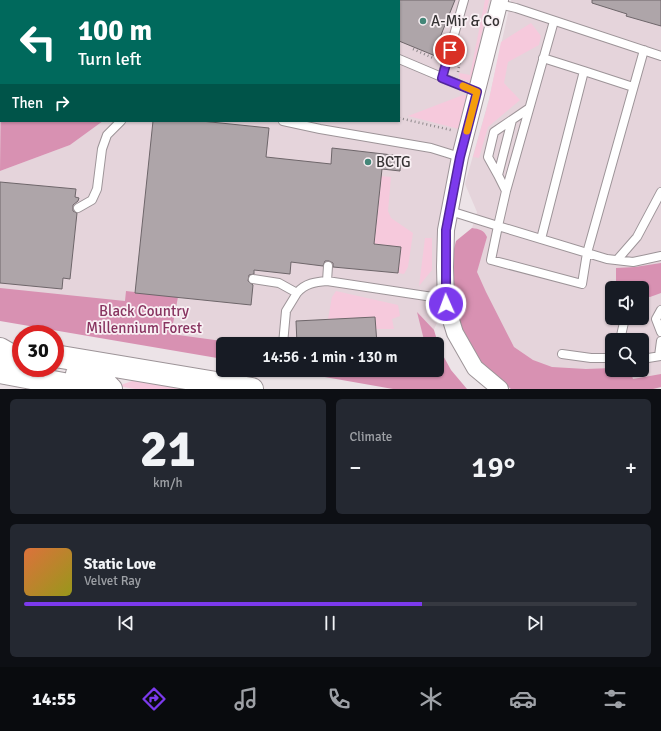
<!DOCTYPE html>
<html lang="en">
<head>
<meta charset="utf-8">
<style>
	:root { --surface:#171b24; --page:#242831; --text:#f1f3f6; --muted:#9ea1a6; --line:#363941; --accent:#7c3aed }
	body { margin:0; font-family:Signika,sans-serif; background:var(--page); color:var(--text); height:100vh; display:flex; flex-direction:column; font-size:15px; white-space:nowrap }
	* { box-sizing:border-box; margin:0 }
	p { font-size:13px; color:var(--muted) }
	.icon { flex:none; width:22px; height:22px; fill:none; stroke:currentColor; stroke-width:2; stroke-linecap:round; stroke-linejoin:round }
	.map { position:relative; height:389px; overflow:hidden }
	.panel { display:flex; flex-direction:column; gap:10px; padding:10px; background:#0d0f14; flex:1 }
	.panel>* { flex:none }
	.hud { position:absolute; left:0px; top:0px; width:400px; height:122px; box-shadow:0 1px 3px #0004; background:#00695c; color:#fff; overflow:hidden }
	.tools { position:absolute; left:605px; top:281px; display:grid; gap:8px }
	.tools a { display:grid; place-items:center; width:44px; height:44px; border-radius:6px; background:var(--surface); box-shadow:0 1px 3px #0004; font-size:20px }
	.speed { position:absolute; left:12px; top:325px; display:flex; gap:8px; font-size:20px; font-weight:700; text-align:center }
	.speed>* { display:grid; place-content:center; width:52px; height:52px; border-radius:50%; background:var(--surface); box-shadow:0 1px 3px #0004; line-height:1 }
	.speed .limit { border:6px solid #d22; background:#fff; color:#111 }
	.pin { position:absolute; display:grid; place-items:center; width:34px; height:34px; color:#fff; margin:-17px; border:2px solid #fff; border-radius:50%; box-shadow:0 1px 4px #0007 }
	.me { position:absolute; width:44px; margin:-22px; rotate:358deg; stroke-linejoin:round; filter:drop-shadow(0 0 3px #0008) }
	.turn { display:flex; align-items:center; gap:14px; height:84px; padding:0 12px; font-size:18px }
	.turn .icon { width:52px; height:52px; stroke-width:2.5 }
	.turn b { display:block; font-size:28px; line-height:34px }
	.then { display:flex; align-items:center; height:38px; padding:0 12px; background:#0003; gap:8px; font-size:15px }
	.big { font-size:30px; font-weight:600; line-height:1.1 }
	.panel .tile { flex:1; display:flex; flex-direction:column; justify-content:center; gap:6px; min-width:0; padding:0 14px; border-radius:6px; background:var(--page) }
	.panel .dial { align-items:center; gap:0 }
	.dial b { font-size:52px; line-height:1 }
	.song { display:flex; align-items:center; gap:12px }
	.cover { width:48px; height:48px; border-radius:6px; background:linear-gradient(135deg,hsl(20 70% 55%),hsl(60 70% 35%)) }
	.played { height:4px; border-radius:2px; background:linear-gradient(90deg,var(--accent) 65%,var(--line) 65%) }
	.keys { display:flex; justify-content:space-around; direction:ltr }
	.heat { display:flex; justify-content:space-between; align-items:center; font-size:22px; direction:ltr }
	.panel .tiles { flex:1; display:grid; gap:10px; grid-template-columns:1fr 1fr }
	.tile:last-child { grid-column:span 2 }
	.trip { position:absolute; left:216px; top:337px; width:228px; height:40px; border-radius:6px; background:var(--surface); box-shadow:0 1px 3px #0004; font-weight:600; line-height:40px; text-align:center }
	.tabs { display:flex; height:64px; justify-content:space-around; align-items:center; background:#090b0e; color:var(--muted) }
	.tabs .icon { width:28px; height:28px }
	.tabs .on { color:var(--accent) }
	.tabs b { font-size:18px; color:var(--text) }
	.map>svg:first-child { display:block }
	.built { fill:#e5d4db; fill-rule:evenodd }
	.green { fill:#f6c9dc }
	.forest { fill:#d891b2 }
	.building { fill:#aea5a9; stroke:#6e666a }
	.lines { fill:none; stroke-linecap:round; stroke-linejoin:round }
	.lane-casing { stroke:#9d9498; stroke-width:10 }
	.street-casing { stroke:#9d9498; stroke-width:18 }
	.highway-casing { stroke:#9d9498; stroke-width:24 }
	.path { stroke:#8d878a; stroke-width:2.5; stroke-dasharray:1 3; stroke-linecap:butt }
	.lane { stroke:#fff; stroke-width:8 }
	.street { stroke:#fff; stroke-width:16 }
	.highway { stroke:#fff; stroke-width:22 }
	.route-casing { stroke:#51269a; stroke-width:10 }
	.route { stroke:#7c3aed; stroke-width:7 }
	.slow { stroke:#f59e0b; stroke-width:7 }
	.poi-dot { fill:#448678; stroke:#f9f0f4; stroke-width:1.5 }
	.labels { text-anchor:middle; stroke-width:3.5; stroke-linejoin:round; paint-order:stroke }
	.poi-label { font-size:15px; fill:#363334; stroke:#f9f0f4; text-anchor:start }
	.park-label { font-size:15px; fill:#883460; stroke:#f9f0f4 }
</style>
</head>
<body>
<div class="map">
<svg width="661" height="389" viewBox="0 0 661 389">
	<rect width="100%" height="100%" fill="#ece3e7"/>
	<path class="built" d="M295 0H500L460 157 446 304 427 344H223L0 320V171L70 145 103 121H399V1Z
		M511 0H661V388L655 389H511L453 292V253L456 241 472 228 477 212 465 184 489 99ZM612 288H642V318H612ZM612 340H642V370H612Z"/>
	<path class="green" d="M50 0H248V1H49Z
		M485 0H489L471 82 459 78V73L470 75Z
		M531 23 541 36 539 45 508 62 504 83 520 100 488 127 479 158 473 157 489 100 501 42Z
		M463 95 467 96 459 129 408 116Z
		M381 176 391 177 388 211 391 218 413 233 408 267 404 274 398 273 401 247 374 244Z
		M425 238H432V270L419 286Z
		M336 291 398 305 400 316 392 319 394 329H376L375 317 328 319 332 297Z
		M150 380 197 389H135L118 386 132 381Z"/>
	<path class="forest" d="M1 64V121H103L70 145 0 171Z
		M472 228C479 229 484 230 487 237L477 272 486 292 514 347 533 360 552 367 586 369 612 368V370H630L633 379 661 374V387L653 389H511L493 376 480 364 463 335 455 315 453 253 456 241Z
		M661 263V293L650 297 642 296V288H616V268L635 267Z
		M0 288 125 301 126 291 178 297 171 334 244 344H223V359L0 321Z
		M417 312 434 330 440 350 451 370 467 389H393L285 370H437V344H425Z"/>
	<path class="building" d="M399 0H455L433 55 399 41Z
		M592 0H661V26L626 16 627 14 592 3Z
		M153 121H201L269 128 266 157 331 164 332 148 401 156 400 171 382 169 374 244 401 247 398 273 333 267V263L329 261H325L323 266 291 262 290 274 254 270V274L249 275 248 281 253 285 251 305 135 293Z
		M0 182 76 189 75 197 79 198 78 201 73 205V211L77 213 70 279 63 278 62 289 0 283Z
		M375 317 377 344H297L296 321Z"/>
	<g class="lines">
		<defs>
			<path id="lane" d="M309 0V1
				M499 4 516 8 661 56
				M644 50 587 253 582 284 491 260 498 226 607 259 633 262 661 256
				M399 59 477 92
				M584 71 633 87
				M442 77 464 0
				M283 121 320 129 431 148 460 157
				M498 175 488 157 494 132 528 109
				M506 191 554 21
				M78 208 92 200 97 189 102 149 107 135 121 121
				M450 211 498 226 506 191 498 175 512 120
				M541 239 584 71 543 58
				M617 260 637 237 661 192
				M253 279 279 283 297 293 286 311 283 344
				M327 281 446 299
				M297 293C305 283 316 282 327 281L328 266
				M661 310 656 319 661 332
				M620 340 625 318
				M562 354 591 358H612
				M659 356 661 341
				M642 359 661 356"/>
			<path id="street" d="M500 0 460 157 446 230 445 267 446 304 455 333 475 368 500 389"/>
			<path id="highway" d="M0 349 21 361
				M55 356 252 389
				M0 372 90 389
				M77 374 101 379 111 389"/>
		</defs>
		<use href="#lane" class="lane-casing"/>
		<use href="#street" class="street-casing"/>
		<use href="#highway" class="highway-casing"/>
		<path class="path" d="M292 0 293 1
			M413 49 433 58 438 45
			M458 72 460 61
			M399 118 451 130"/>
		<use href="#lane" class="lane"/>
		<use href="#street" class="street"/>
		<use href="#highway" class="highway"/>
	</g>
	<g class="lines">
		<defs>
			<path id="route" d="M446 304V230L460 157 477 92 442 78 450 50"/>
		</defs>
		<use href="#route" class="route-casing"/>
		<use href="#route" class="route"/>
		<path class="slow" d="M463 86 477 92 467 131"/>
	</g>
	<g class="poi-dot">
		<circle cx="423" cy="21" r="4"/>
		<circle cx="368" cy="162" r="4"/>
	</g>
	<g class="labels">
		<g class="poi-label">
			<text x="431" y="26">A-Mir &amp; Co</text>
			<text x="376" y="167">BCTG</text>
		</g>
		<g class="park-label">
			<text x="144" y="316">Black Country<tspan x="144" dy="17">Millennium Forest</tspan></text>
		</g>
	</g>
</svg>
<div class="tools">
<a><svg class="icon" aria-label="sound" viewBox="0 0 24 24"><path d="M4 9h4l5-4v14l-5-4H4zM17 9q2 3 0 6"/></svg></a>
<a><svg class="icon" aria-label="search" viewBox="0 0 24 24"><circle cx="10" cy="10" r="6"/><path d="M15 15l6 6"/></svg></a>
</div>
<div class="speed"><div class="limit">30</div></div>
<div class="pin" style="left:450px;top:50px;background:#d93025"><svg class="icon" aria-label="arrive" viewBox="0 0 24 24"><path d="M6 21V4h12l-3 4 3 4H6"/></svg></div>
<svg class="me" style="left:446px;top:304px" viewBox="-20 -20 40 40"><circle r="17" fill="#7c3aed" stroke="#fff" stroke-width="3"/><path d="M0-11L8 9 0 5-8 9z" fill="#fff"/></svg>
<div class="trip">14:56 · 1 min · 130 m</div>
<div class="hud">
<div class="turn"><svg class="icon" aria-label="left" viewBox="0 0 24 24"><path d="M17 20v-9H6M10 6l-5 5 5 5"/></svg><div><b>100 m</b>Turn left</div></div>
<div class="then">Then<svg class="icon" aria-label="right" viewBox="0 0 24 24"><path d="M7 20v-9h11M14 6l5 5-5 5"/></svg></div>
</div>
</div>
<section class="panel">
<div class="tiles">
<div class="tile dial"><b>21</b><p>km/h</p></div>
<div class="tile"><p>Climate</p>
<div class="heat"><a>−</a><b class="big">19°</b><a>+</a></div>
</div>
<div class="tile">
<div class="song"><i class="cover"></i><div><b>Static Love</b><p>Velvet Ray</p></div></div>
<div class="played"></div>
<div class="keys"><svg class="icon" aria-label="previous" viewBox="0 0 24 24"><path d="M18 5L8 12l10 7zM5 5v14"/></svg><svg class="icon" aria-label="pause" viewBox="0 0 24 24"><path d="M8 5v14M16 5v14"/></svg><svg class="icon" aria-label="next" viewBox="0 0 24 24"><path d="M6 5l10 7-10 7zM19 5v14"/></svg></div>
</div>
</div>
</section>
<nav class="tabs">
<b>14:55</b>
<svg class="icon on" aria-label="directions" viewBox="0 0 24 24"><path d="M12 3l9 9-9 9-9-9zM9 14v-3h6M13 9l2 2-2 2"/></svg>
<svg class="icon" aria-label="music" viewBox="0 0 24 24"><path d="M9 18V5l10-2v13"/><circle cx="6" cy="18" r="3"/><circle cx="16" cy="16" r="3"/></svg>
<svg class="icon" aria-label="phone" viewBox="0 0 24 24"><path d="M5 4h4l2 5-3 2q2 4 5 5l2-3 5 2v4C11 20 4 13 5 4z"/></svg>
<svg class="icon" aria-label="climate" viewBox="0 0 24 24"><path d="M12 3v18M4 7l16 10M4 17L20 7"/></svg>
<svg class="icon" aria-label="car" viewBox="0 0 24 24"><path d="M5 17H2v-5l4-1 3-4h7l3 4 3 1v5h-3M9 17h6M6 11h13"/><circle cx="7" cy="17" r="2"/><circle cx="17" cy="17" r="2"/></svg>
<svg class="icon" aria-label="filters" viewBox="0 0 24 24"><path d="M4 7h16M4 17h16"/><circle cx="9" cy="7" r="2"/><circle cx="15" cy="17" r="2"/></svg>
</nav>
</body>
</html>
